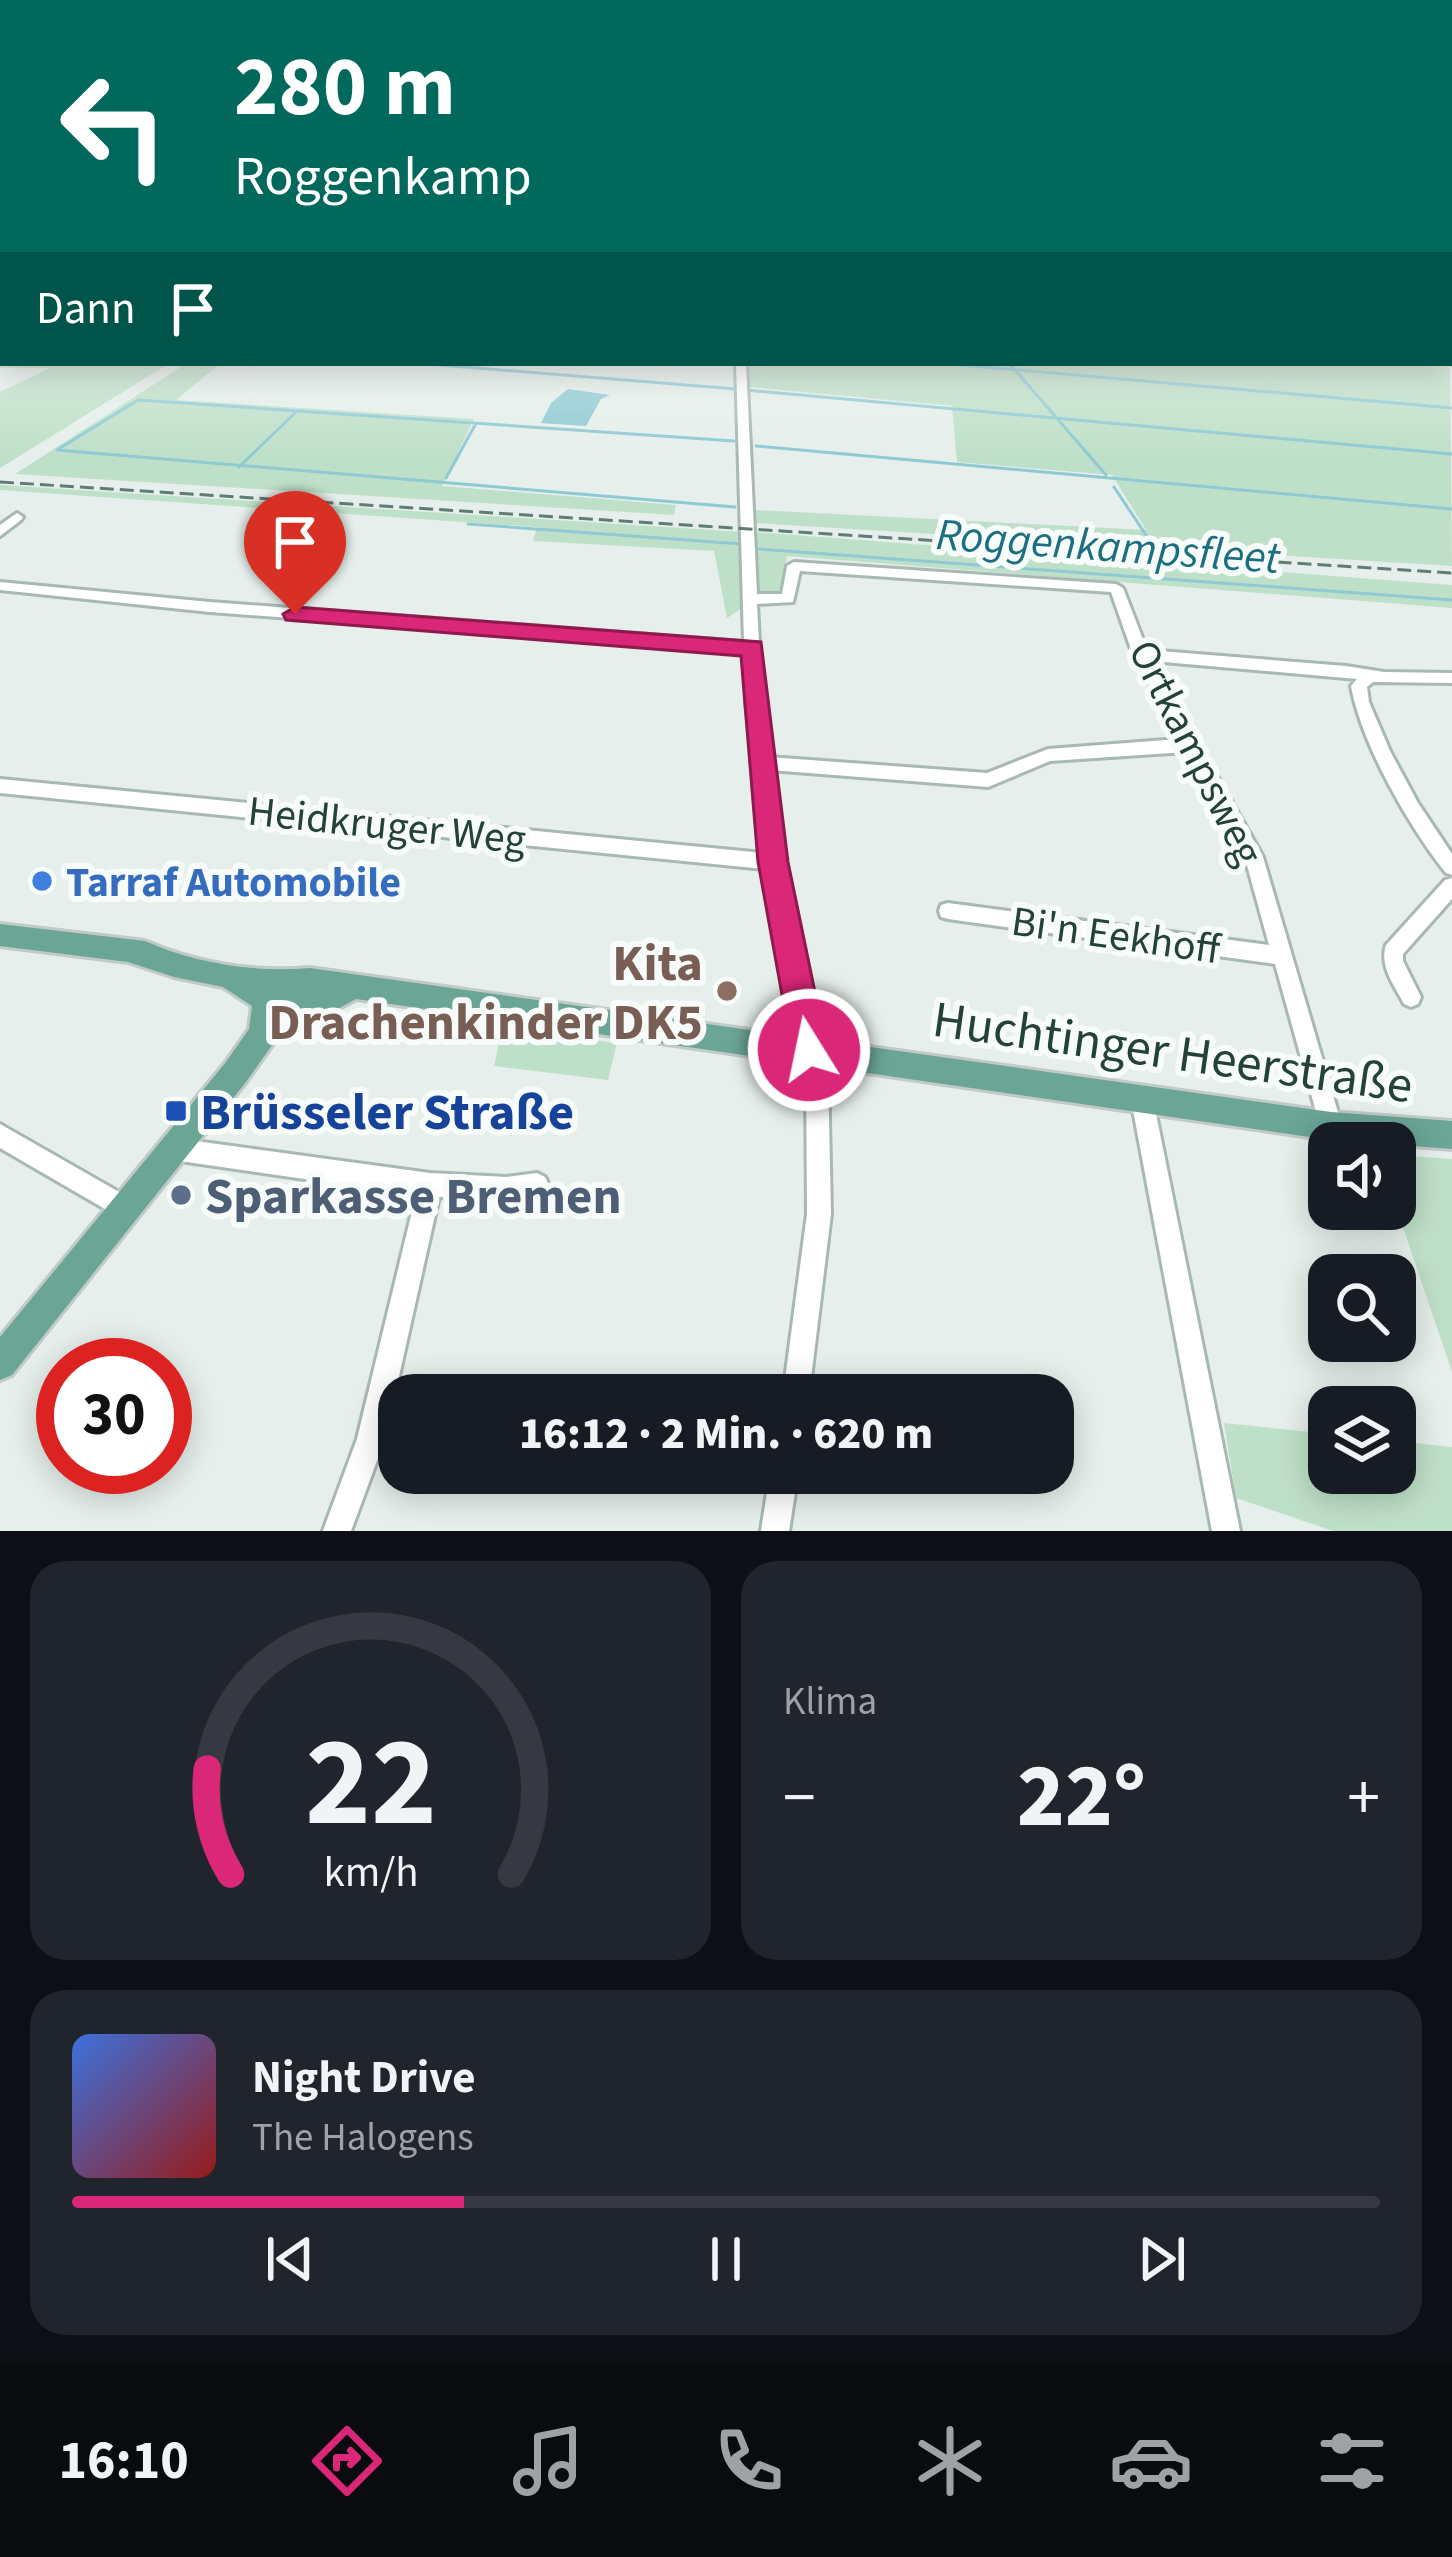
<!DOCTYPE html>
<html lang="de">
<head>
<meta charset="utf-8">
<style>
	:root { --surface:#171b24; --page:#20242c; --text:#f1f3f6; --muted:#9ea1a6; --line:#363941; --accent:#db2777 }
	body { margin:0; font-family:"Source Sans 3",sans-serif; background:var(--page); color:var(--text); height:100vh; display:flex; flex-direction:column; font-size:45px; white-space:nowrap }
	* { box-sizing:border-box; margin:0 }
	p { font-size:39px; color:var(--muted) }
	.icon { flex:none; width:66px; height:66px; fill:none; stroke:currentColor; stroke-width:2; stroke-linecap:round; stroke-linejoin:round }
	.map { position:relative; height:1531px; overflow:hidden }
	.side { display:flex; flex-direction:column; gap:30px; padding:30px; background:#0d0f14; flex:1 }
	.side>* { flex:none }
	.top-card { position:absolute; left:0px; top:0px; width:1452px; height:366px; box-shadow:0 6px 30px #0003; background:#00695c; color:#fff; overflow:hidden }
	.buttons { position:absolute; left:1308px; top:1122px; display:grid; gap:24px }
	.buttons a { display:grid; place-items:center; width:108px; height:108px; border-radius:24px; background:var(--surface); box-shadow:0 6px 30px #0003; font-size:60px }
	.speed { position:absolute; left:36px; top:1338px; display:flex; gap:24px; font-size:60px; font-weight:700; text-align:center }
	.speed>* { display:grid; place-content:center; width:156px; height:156px; border-radius:50%; background:var(--surface); box-shadow:0 6px 30px #0003; line-height:1 }
	.speed .limit { border:18px solid #d22; background:#fff; color:#111 }
	.pin { position:absolute; display:grid; place-items:center; width:102px; height:102px; color:#fff; margin:-123px -51px; border-radius:50% 50% 50% 0; rotate:-45deg; box-shadow:0 0 12px #0007 }
	.pin .icon { rotate:45deg }
	.me { position:absolute; width:132px; margin:-66px; rotate:350deg; stroke-linejoin:round; filter:drop-shadow(0 0 9px #0008) }
	.turn { display:flex; align-items:center; gap:42px; height:252px; padding:0 36px; font-size:54px }
	.turn .icon { width:156px; height:156px; stroke-width:2.5 }
	.turn b { display:block; font-size:84px; line-height:102px }
	.then { display:flex; align-items:center; height:114px; padding:0 36px; background:#0003; gap:24px; font-size:45px }
	.big { font-size:90px; font-weight:800; line-height:1.1 }
	.side .widget { flex:1; display:flex; flex-direction:column; justify-content:center; gap:18px; min-width:0; padding:0 42px; border-radius:36px; background:var(--page) }
	.side .dial { align-items:center; gap:0 }
	.dial svg { height:312px; overflow:visible; fill:none; stroke:var(--line); stroke-width:7; stroke-linecap:round; text-anchor:middle }
	.dial text { fill:var(--text); stroke:none }
	.song { display:flex; align-items:center; gap:36px }
	.cover { width:144px; height:144px; border-radius:18px; background:linear-gradient(135deg,hsl(220 70% 55%),hsl(0 70% 35%)) }
	.played { height:12px; border-radius:6px; background:linear-gradient(90deg,var(--accent) 30%,var(--line) 30%) }
	.keys { display:flex; justify-content:space-around; direction:ltr }
	.heat { display:flex; justify-content:space-between; align-items:center; font-size:66px; direction:ltr }
	.side .tiles { flex:1; display:grid; gap:30px; grid-template-columns:1fr 1fr }
	.widget:last-child { grid-column:span 2 }
	.trip { position:absolute; left:378px; top:1374px; width:696px; height:120px; border-radius:36px; background:var(--surface); box-shadow:0 6px 30px #0003; font-weight:800; line-height:120px; text-align:center }
	.tab-bar { display:flex; height:192px; justify-content:space-around; align-items:center; background:#090b0e; color:var(--muted) }
	.tab-bar .icon { width:84px; height:84px }
	.tab-bar .active { color:var(--accent) }
	.tab-bar b { font-size:54px; color:var(--text) }
	.map>svg:first-child { display:block }
	.green { fill:#bfe0c8 }
	.water { fill:#8ec9d4 }
	.lines { fill:none; stroke-linecap:round; stroke-linejoin:round }
	.stream { stroke:#8ec9d4; stroke-width:3 }
	.minor-casing { stroke:#a8b8b2; stroke-width:6 }
	.major-casing { stroke:#c2cac8; stroke-width:6 }
	.minor { fill:#fff; fill-rule:evenodd }
	.major { fill:#6aa596; fill-rule:evenodd }
	.rail { stroke:#5f7d75; stroke-width:3; stroke-dasharray:14 6; stroke-linecap:butt }
	.route { fill:#db2777; stroke:#8e194d; stroke-width:3 }
	.shop-dot { fill:#3f7fe0; stroke:#f7fbf9; stroke-width:4.5 }
	.education-dot { fill:#8d6e63; stroke:#f7fbf9; stroke-width:4.5 }
	.transit-dot { fill:#1a4fb4; stroke:#f7fbf9; stroke-width:4.5 }
	.service-dot { fill:#5c6f8a; stroke:#f7fbf9; stroke-width:4.5 }
	.labels { text-anchor:middle; stroke-width:12; stroke-linejoin:round; paint-order:stroke }
	.street-label { font-size:42px; fill:#24423a; stroke:#f7fbf9 }
	.shop-label { font-size:42px; font-weight:bold; fill:#366cbe; stroke:#f7fbf9; text-anchor:start }
	.water-label { font-size:45px; font-style:italic; fill:#1c6f80; stroke:#f7fbf9 }
	.near-education-label { font-size:51px; font-weight:bold; fill:#785e54; stroke:#f7fbf9; text-anchor:end }
	.near-street-label { font-size:51px; fill:#24423a; stroke:#f7fbf9 }
	.near-transit-label { font-size:51px; font-weight:bold; fill:#164399; stroke:#f7fbf9; text-anchor:start }
	.near-service-label { font-size:51px; font-weight:bold; fill:#4e5e75; stroke:#f7fbf9; text-anchor:start }
</style>
</head>
<body>
<div class="map">
<svg width="1452" height="1531" viewBox="0 0 1452 1531">
	<rect width="100%" height="100%" fill="#e6efeb"/>
	<path class="green" d="M1449 242 1452 566 755 523V510L1146 530 1112 475 957 462 952 406 750 387 748 363H1449Z
		M3 255V363H170L0 468V392L50 368H0Z
		M187 363H221L176 400 474 419 442 486 676 505 674 515 15 474Z
		M0 485 744 532 747 605 727 618 714 551 533 541 537 527 0 490Z
		M756 532 1452 585V608L787 556 782 593 758 592Z
		M502 1028 617 1043 608 1080 494 1066Z
		M1395 1155 1452 1159V1372L1395 1204Z
		M1224 1423 1329 1434V1473H1395V1441L1452 1447V1531H1333L1236 1498Z"/>
	<path class="water" d="M568 389 610 395 601 399 586 426 541 423 551 403Z"/>
	<g class="lines">
		<path class="stream" d="M415 363 736 389
			M939 363 1452 408
			M1009 363 1106 475
			M1432 363 1452 365
			M745 390 1452 454
			M734 441 138 400 57 450 735 507
			M756 446 1452 509
			M239 467 297 411
			M446 478 475 425
			M1114 487 1146 535
			M468 524 742 544
			M759 549 1452 600"/>
		<defs>
			<path id="minor" d="M736 363H746L757 594H782L787 566 794 562 1116 584 1123 588 1147 650 1346 666 1384 672 1452 673V683L1373 682 1367 687 1369 702 1390 751 1418 803 1452 854V875L1446 873C1409 827 1361 743 1351 686L1357 679 1152 661 1263 857 1342 1126 1339 1134 1331 1137 1323 1134 1320 1126 1275 964 948 919 941 917 939 911 941 905 948 903 1269 945 1245 858 1186 752 1050 761 988 787 770 770 782 862 828 1071 831 1214 809 1395H783L807 1214 806 1071 765 869 0 793V779L763 853 746 702 745 652 210 612 0 590V582L210 602 744 642ZM800 571 1111 592 1133 655 1179 739 1048 749 987 773 769 757 762 702 757 604 793 602Z
				M17 513 23 517 21 520 0 536V525Z
				M1452 878V899L1403 954V961L1421 997 1418 1004 1411 1007 1404 1004C1394 985 1379 966 1386 945L1445 880Z
				M1142 1088 1150 1091 1153 1099 1240 1531H1212L1131 1099 1134 1091Z
				M0 1124 133 1200 137 1208 133 1216 125 1220 117 1216 0 1148Z
				M173 1138 430 1173 507 1177 537 1173 545 1177 549 1185 545 1193C512 1205 474 1199 439 1197L385 1439 351 1531H323L357 1439 416 1195 173 1160 165 1157 162 1149 165 1141Z
				M770 1473H798L789 1531H761Z"/>
			<path id="major" d="M0 924 145 941C194 963 255 973 310 968L1331 1112 1452 1121V1149L1331 1140 356 999 299 1030 290 1034 282 1031 246 1082 12 1375 0 1380V1337L226 1062 249 1029 252 1006 223 987 174 977 128 962 0 946Z"/>
		</defs>
		<use href="#minor" class="minor-casing"/>
		<use href="#major" class="major-casing"/>
		<use href="#minor" class="minor"/>
		<use href="#major" class="major"/>
		<path class="rail" d="M0 482 1452 573"/>
	</g>
	<linearGradient id="sky" x2="0" y2="1"><stop stop-color="#84bce0"/><stop offset="0.53" stop-color="#f4f8f6"/><stop offset="1" stop-color="#f4f8f6" stop-opacity="0"/></linearGradient>
	<rect width="1452" height="456" fill="url(#sky)"/>
	<path class="route" d="M295 607 761 642 788 862 827 1050 821 1062 809 1067 797 1062 792 1050 758 862 741 656 286 620 283 614Z"/>
	<circle class="shop-dot" cx="42" cy="881" r="12"/>
	<circle class="education-dot" cx="727" cy="991" r="12"/>
	<rect class="transit-dot" x="164" y="1099" width="24" height="24" rx="6"/>
	<circle class="service-dot" cx="181" cy="1195" r="12"/>
	<g class="labels">
		<g class="street-label">
			<text transform="translate(1197 752) rotate(63)" y="15">Ortkampsweg</text>
			<text transform="translate(387 824) rotate(6)" y="15">Heidkruger Weg</text>
			<text transform="translate(1116 934) rotate(8)" y="15">Bi'n Eekhoff</text>
		</g>
		<g class="shop-label">
			<text x="66" y="896">Tarraf Automobile</text>
		</g>
		<g class="water-label">
			<text transform="translate(1108 545) rotate(4)" y="16">Roggenkampsfleet</text>
		</g>
		<g class="near-education-label">
			<text x="703" y="980">Kita<tspan x="703" dy="59">Drachenkinder DK5</tspan></text>
		</g>
		<g class="near-street-label">
			<text transform="translate(1173 1051) rotate(8)" y="18">Huchtinger Heerstraße</text>
		</g>
		<g class="near-transit-label">
			<text x="200" y="1129">Brüsseler Straße</text>
		</g>
		<g class="near-service-label">
			<text x="205" y="1213">Sparkasse Bremen</text>
		</g>
	</g>
</svg>
<div class="buttons">
<a><svg class="icon" aria-label="sound" viewBox="0 0 24 24"><path d="M4 9h4l5-4v14l-5-4H4zM17 9q2 3 0 6"/></svg></a>
<a><svg class="icon" aria-label="search" viewBox="0 0 24 24"><circle cx="10" cy="10" r="6"/><path d="M15 15l6 6"/></svg></a>
<a><svg class="icon" aria-label="layers" viewBox="0 0 24 24"><path d="M12 4l9 5-9 5-9-5zM3 14l9 5 9-5"/></svg></a>
</div>
<div class="speed"><div class="limit">30</div></div>
<div class="pin" style="left:295px;top:614px;background:#d93025"><svg class="icon" aria-label="arrive" viewBox="0 0 24 24"><path d="M6 21V4h12l-3 4 3 4H6"/></svg></div>
<svg class="me" style="left:809px;top:1050px" viewBox="-20 -20 40 40"><circle r="17" fill="#db2777" stroke="#fff" stroke-width="3"/><path d="M0-11L8 9 0 5-8 9z" fill="#fff"/></svg>
<div class="trip">16:12 · 2 Min. · 620 m</div>
<div class="top-card">
<div class="turn"><svg class="icon" aria-label="left" viewBox="0 0 24 24"><path d="M17 20v-9H6M10 6l-5 5 5 5"/></svg><div><b>280 m</b>Roggenkamp</div></div>
<div class="then">Dann<svg class="icon" aria-label="arrive" viewBox="0 0 24 24"><path d="M6 21V4h12l-3 4 3 4H6"/></svg></div>
</div>
</div>
<section class="side">
<div class="tiles">
<div class="widget dial"><svg viewBox="0 0 100 80">
<path d="M14 69A42 42 0 1 1 86 69"/>
<path d="M14 69A42 42 0 0 1 8 42" stroke="#db2777"/>
<text x="50" y="56" font-size="32" font-weight="700">22</text>
<text x="50" y="72" font-size="11">km/h</text>
</svg></div>
<div class="widget"><p>Klima</p>
<div class="heat"><a>−</a><b class="big">22°</b><a>+</a></div>
</div>
<div class="widget">
<div class="song"><i class="cover"></i><div><b>Night Drive</b><p>The Halogens</p></div></div>
<div class="played"></div>
<div class="keys"><svg class="icon" aria-label="previous" viewBox="0 0 24 24"><path d="M18 5L8 12l10 7zM5 5v14"/></svg><svg class="icon" aria-label="pause" viewBox="0 0 24 24"><path d="M8 5v14M16 5v14"/></svg><svg class="icon" aria-label="next" viewBox="0 0 24 24"><path d="M6 5l10 7-10 7zM19 5v14"/></svg></div>
</div>
</div>
</section>
<nav class="tab-bar">
<b>16:10</b>
<svg class="icon active" aria-label="directions" viewBox="0 0 24 24"><path d="M12 3l9 9-9 9-9-9zM9 14v-3h6M13 9l2 2-2 2"/></svg>
<svg class="icon" aria-label="music" viewBox="0 0 24 24"><path d="M9 18V5l10-2v13"/><circle cx="6" cy="18" r="3"/><circle cx="16" cy="16" r="3"/></svg>
<svg class="icon" aria-label="phone" viewBox="0 0 24 24"><path d="M5 4h4l2 5-3 2q2 4 5 5l2-3 5 2v4C11 20 4 13 5 4z"/></svg>
<svg class="icon" aria-label="climate" viewBox="0 0 24 24"><path d="M12 3v18M4 7l16 10M4 17L20 7"/></svg>
<svg class="icon" aria-label="car" viewBox="0 0 24 24"><path d="M5 17H2v-5l4-1 3-4h7l3 4 3 1v5h-3M9 17h6M6 11h13"/><circle cx="7" cy="17" r="2"/><circle cx="17" cy="17" r="2"/></svg>
<svg class="icon" aria-label="filters" viewBox="0 0 24 24"><path d="M4 7h16M4 17h16"/><circle cx="9" cy="7" r="2"/><circle cx="15" cy="17" r="2"/></svg>
</nav>
</body>
</html>
